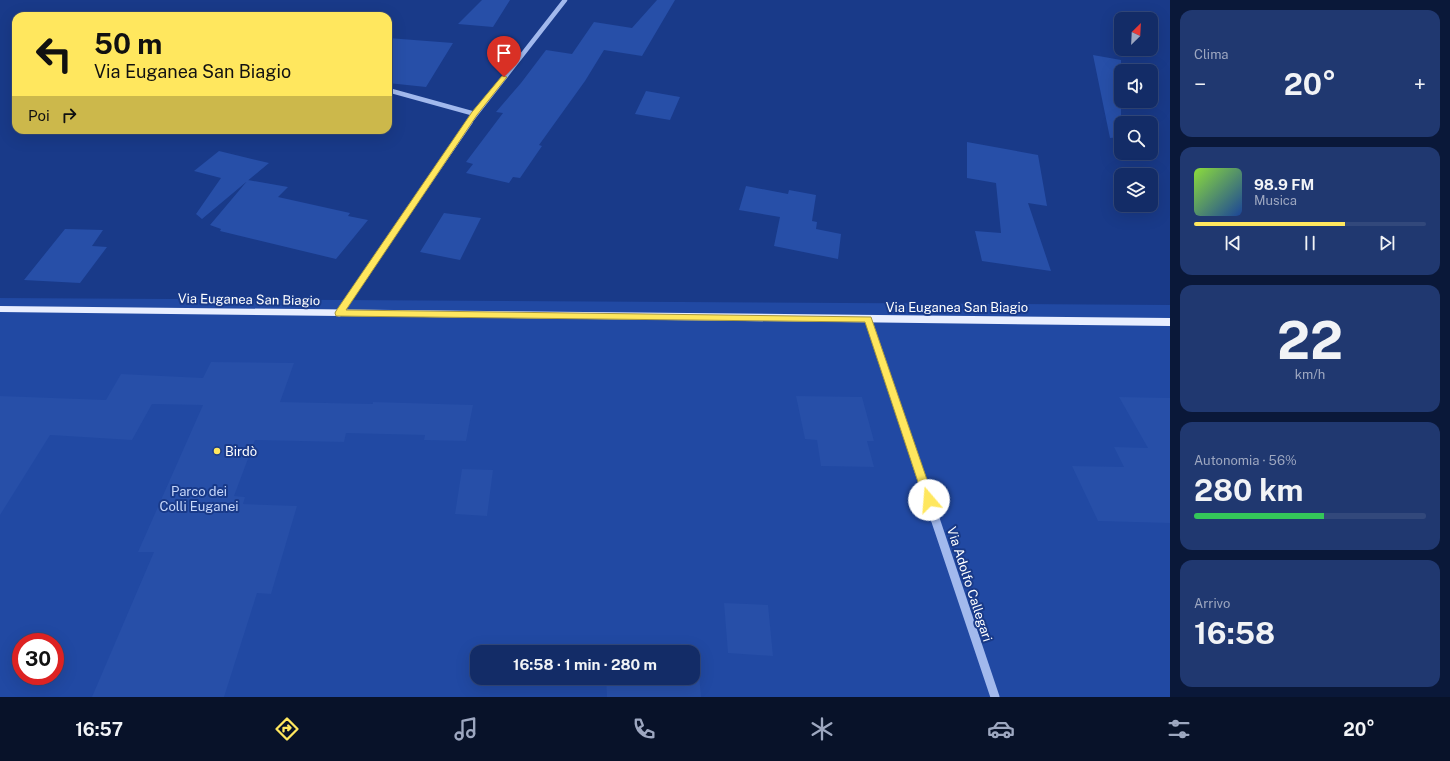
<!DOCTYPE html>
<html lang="it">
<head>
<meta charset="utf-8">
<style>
	:root { --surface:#132c67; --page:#203870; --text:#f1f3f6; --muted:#9da7c0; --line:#32487b; --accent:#ffe75e }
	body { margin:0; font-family:"Public Sans",sans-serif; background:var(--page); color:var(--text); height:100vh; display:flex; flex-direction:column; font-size:15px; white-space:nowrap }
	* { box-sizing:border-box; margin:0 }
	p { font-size:13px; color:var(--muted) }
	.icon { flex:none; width:22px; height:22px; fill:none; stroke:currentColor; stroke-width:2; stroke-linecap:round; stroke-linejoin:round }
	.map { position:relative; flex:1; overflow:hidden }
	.side { display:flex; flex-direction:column; gap:10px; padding:10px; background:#0a1839; width:280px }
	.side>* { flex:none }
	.top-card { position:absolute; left:12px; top:12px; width:380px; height:122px; border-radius:12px; box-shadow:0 4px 16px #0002,0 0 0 1px var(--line); background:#ffe75e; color:#111; overflow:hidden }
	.needle { width:26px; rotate:24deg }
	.fabs { position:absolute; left:1114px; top:12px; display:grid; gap:8px }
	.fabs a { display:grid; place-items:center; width:44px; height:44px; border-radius:8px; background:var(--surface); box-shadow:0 4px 16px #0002,0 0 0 1px var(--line); font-size:20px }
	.speed { position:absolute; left:12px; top:633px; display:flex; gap:8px; font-size:20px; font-weight:700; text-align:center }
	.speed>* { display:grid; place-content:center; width:52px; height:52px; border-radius:50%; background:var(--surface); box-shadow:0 4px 16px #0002,0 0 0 1px var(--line); line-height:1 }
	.speed .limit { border:6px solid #d22; background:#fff; color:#111 }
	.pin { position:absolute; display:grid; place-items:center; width:34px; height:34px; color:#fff; margin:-41px -17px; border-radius:50% 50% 50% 0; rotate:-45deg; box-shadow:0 0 4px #0007 }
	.pin .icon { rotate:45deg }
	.me { position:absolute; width:44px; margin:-22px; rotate:342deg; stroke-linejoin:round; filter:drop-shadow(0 0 3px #0008) }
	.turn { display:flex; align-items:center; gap:14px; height:84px; padding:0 16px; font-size:18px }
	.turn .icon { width:52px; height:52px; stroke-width:2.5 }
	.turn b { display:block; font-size:28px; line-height:34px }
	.then { display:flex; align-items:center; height:38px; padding:0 16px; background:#0003; gap:8px; font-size:15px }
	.big { font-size:30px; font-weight:700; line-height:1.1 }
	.side .card { flex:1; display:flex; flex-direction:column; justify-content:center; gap:6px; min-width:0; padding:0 14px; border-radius:12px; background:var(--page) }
	.side .dial { align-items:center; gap:0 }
	.dial b { font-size:52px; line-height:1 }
	.song { display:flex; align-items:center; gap:12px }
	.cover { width:48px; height:48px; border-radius:6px; background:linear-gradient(135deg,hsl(90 70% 55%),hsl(220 70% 35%)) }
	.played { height:4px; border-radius:2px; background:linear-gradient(90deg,var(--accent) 65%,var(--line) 65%) }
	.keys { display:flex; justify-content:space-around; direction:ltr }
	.heat { display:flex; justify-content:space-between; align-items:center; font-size:22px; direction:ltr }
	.charge { height:6px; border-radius:3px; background:linear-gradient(90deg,#34c759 56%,var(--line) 0) }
	.trip { position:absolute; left:470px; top:645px; width:230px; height:40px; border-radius:12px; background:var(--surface); box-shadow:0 4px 16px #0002,0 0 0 1px var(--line); font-weight:700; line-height:40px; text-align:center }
	.tabs { display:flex; height:64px; justify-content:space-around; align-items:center; background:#081229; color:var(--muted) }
	.tabs .icon { width:28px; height:28px }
	.tabs .current { color:var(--accent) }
	.tabs b { font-size:18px; color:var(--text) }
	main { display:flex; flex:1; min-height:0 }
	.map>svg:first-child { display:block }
	.green { fill:#2149a3; fill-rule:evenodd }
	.building { fill:#274fa8 }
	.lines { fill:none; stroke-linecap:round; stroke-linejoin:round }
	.minor-far3 { stroke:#a2b9ed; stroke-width:4.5 }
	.minor-far2 { stroke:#a2b9ed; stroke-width:5.5 }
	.minor-far1 { stroke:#a2b9ed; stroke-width:7 }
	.minor { stroke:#a2b9ed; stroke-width:9 }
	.major { fill:#e8eeff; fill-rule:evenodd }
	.route { fill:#ffe75e; stroke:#a6963d }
	.poi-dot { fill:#ffe75e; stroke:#193a89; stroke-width:1.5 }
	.labels { text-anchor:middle; stroke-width:4; stroke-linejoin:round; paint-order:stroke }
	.street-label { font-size:13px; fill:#fff; stroke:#193a89 }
	.poi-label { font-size:13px; fill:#fff; stroke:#193a89; text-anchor:start }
	.park-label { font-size:13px; fill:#c7d7fa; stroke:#193a89 }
</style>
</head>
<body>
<main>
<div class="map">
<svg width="1170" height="697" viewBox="0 0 1170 697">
	<rect width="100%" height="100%" fill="#193a89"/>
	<path class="green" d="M0 298 1170 305V697H0ZM21 642H55V676H21ZM477 652H693V678H477Z"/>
	<path class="building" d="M482 0H510L493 27 458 24Z
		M657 0H675L642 56 604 50 585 81 539 145 542 146 520 178 513 177 509 183 466 173 473 164 466 162 503 113 496 112 521 83 546 50 572 54 594 22 632 28Z
		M388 38 453 43 426 87 388 83Z
		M1093 55 1121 60V137L1110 138Z
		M646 91 680 97 670 120 635 114Z
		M967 142 1038 155 1047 206 1028 203 1051 271 982 261 975 231 1001 233 996 183 967 178Z
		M219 151 269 163 202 219 196 214 221 178 194 171Z
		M248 180 288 187 278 197 350 213 348 216 368 220 336 259 220 231 221 229 210 225Z
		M746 186 788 194 789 190 816 195 812 221 817 222 816 229 841 234 838 259 774 246 780 217 739 210Z
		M444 213 481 218 460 260 420 252Z
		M65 229 103 230 92 246 107 247 80 283 24 280Z
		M211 362 294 363 280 402 373 404V402L473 405 466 441 424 440 425 435 346 433 344 442 255 440 234 496 245 497 243 504 297 506 271 594 257 593 224 697H92L154 552H138L203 405 152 404 132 440 50 435 0 515V396L106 400 121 374 203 378Z
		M796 396 862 397 874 441H867L874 467 821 466 817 440 805 439Z
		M1119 397 1170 398V523L1098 521 1072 466 1124 467 1114 447 1148 448Z
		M462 469 493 470 487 516 455 514Z
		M724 603 768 605 773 656 728 653Z
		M606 647 697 648 701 697H607L606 678H693V652H606Z"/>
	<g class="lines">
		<path class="minor-far3" d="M388 90 475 114
			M469 123 565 0"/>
		<path class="minor-far2" d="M365 275 470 122"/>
		<path class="minor-far1" d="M339 313 366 274
			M868 319 917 463"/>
		<path class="minor" d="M916 462 995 697"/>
		<path class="major" d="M0 306 1170 318V326L0 312Z"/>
	</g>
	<path class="route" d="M502 76 507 77 477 115 346 310 871 317 934 500 933 504 929 505 925 504 924 500 865 322 336 316 335 313 336 311 472 112Z"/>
	<circle class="poi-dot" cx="217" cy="451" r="4"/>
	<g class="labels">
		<g class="street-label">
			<text transform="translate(249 299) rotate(1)" y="5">Via Euganea San Biagio</text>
			<text x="957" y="312">Via Euganea San Biagio</text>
			<text transform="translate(970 584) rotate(72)" y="5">Via Adolfo Callegari</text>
		</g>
		<g class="poi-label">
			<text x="225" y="456">Birdò</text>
		</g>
		<g class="park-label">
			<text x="199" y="496">Parco dei<tspan x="199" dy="15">Colli Euganei</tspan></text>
		</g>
	</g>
</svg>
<div class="fabs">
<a><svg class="needle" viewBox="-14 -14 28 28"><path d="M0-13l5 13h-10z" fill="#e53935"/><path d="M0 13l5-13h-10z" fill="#9da7c0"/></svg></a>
<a><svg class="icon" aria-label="sound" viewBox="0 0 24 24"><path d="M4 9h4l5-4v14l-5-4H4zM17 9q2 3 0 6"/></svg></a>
<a><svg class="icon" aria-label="search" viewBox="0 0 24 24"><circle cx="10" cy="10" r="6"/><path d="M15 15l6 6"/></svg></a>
<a><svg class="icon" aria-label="layers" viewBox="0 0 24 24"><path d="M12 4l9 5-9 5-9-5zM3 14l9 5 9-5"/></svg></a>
</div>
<div class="speed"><div class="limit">30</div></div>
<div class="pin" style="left:504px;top:77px;background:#d93025"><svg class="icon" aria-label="arrive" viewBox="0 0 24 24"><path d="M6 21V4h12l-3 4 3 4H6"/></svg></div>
<svg class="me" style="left:929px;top:500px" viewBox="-20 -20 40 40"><circle r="19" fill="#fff"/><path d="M0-13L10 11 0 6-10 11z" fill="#ffe75e"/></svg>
<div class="trip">16:58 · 1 min · 280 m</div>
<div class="top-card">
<div class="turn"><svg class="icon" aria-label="left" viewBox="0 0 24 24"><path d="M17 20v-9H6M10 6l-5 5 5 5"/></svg><div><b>50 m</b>Via Euganea San Biagio</div></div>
<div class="then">Poi<svg class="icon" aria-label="right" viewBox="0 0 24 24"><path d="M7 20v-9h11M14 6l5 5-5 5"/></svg></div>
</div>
</div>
<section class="side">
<div class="card"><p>Clima</p>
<div class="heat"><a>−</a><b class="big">20°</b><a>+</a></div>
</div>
<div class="card">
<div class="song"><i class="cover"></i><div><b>98.9 FM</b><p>Musica</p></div></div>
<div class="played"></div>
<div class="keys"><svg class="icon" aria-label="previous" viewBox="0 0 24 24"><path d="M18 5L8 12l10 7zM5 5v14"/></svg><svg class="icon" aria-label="pause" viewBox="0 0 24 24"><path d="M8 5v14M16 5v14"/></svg><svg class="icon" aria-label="next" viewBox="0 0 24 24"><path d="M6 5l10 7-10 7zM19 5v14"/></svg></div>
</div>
<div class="card dial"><b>22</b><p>km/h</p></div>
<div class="card"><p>Autonomia · 56%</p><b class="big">280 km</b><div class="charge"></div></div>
<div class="card"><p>Arrivo</p><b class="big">16:58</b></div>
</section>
</main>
<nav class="tabs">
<b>16:57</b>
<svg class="icon current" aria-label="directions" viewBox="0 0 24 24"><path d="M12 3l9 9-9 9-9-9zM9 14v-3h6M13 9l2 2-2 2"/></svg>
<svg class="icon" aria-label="music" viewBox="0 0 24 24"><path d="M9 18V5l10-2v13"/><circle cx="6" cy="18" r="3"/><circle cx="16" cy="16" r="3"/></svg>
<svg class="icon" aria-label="phone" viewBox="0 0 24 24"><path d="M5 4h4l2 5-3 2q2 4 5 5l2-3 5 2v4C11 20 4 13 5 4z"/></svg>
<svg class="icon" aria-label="climate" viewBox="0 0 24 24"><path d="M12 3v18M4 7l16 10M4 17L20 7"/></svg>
<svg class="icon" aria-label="car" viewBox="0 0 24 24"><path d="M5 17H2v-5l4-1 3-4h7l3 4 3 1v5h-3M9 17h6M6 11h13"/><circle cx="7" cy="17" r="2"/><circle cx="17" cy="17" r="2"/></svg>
<svg class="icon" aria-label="filters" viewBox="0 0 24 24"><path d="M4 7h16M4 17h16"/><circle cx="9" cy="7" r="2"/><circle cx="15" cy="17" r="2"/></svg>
<b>20°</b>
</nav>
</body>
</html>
